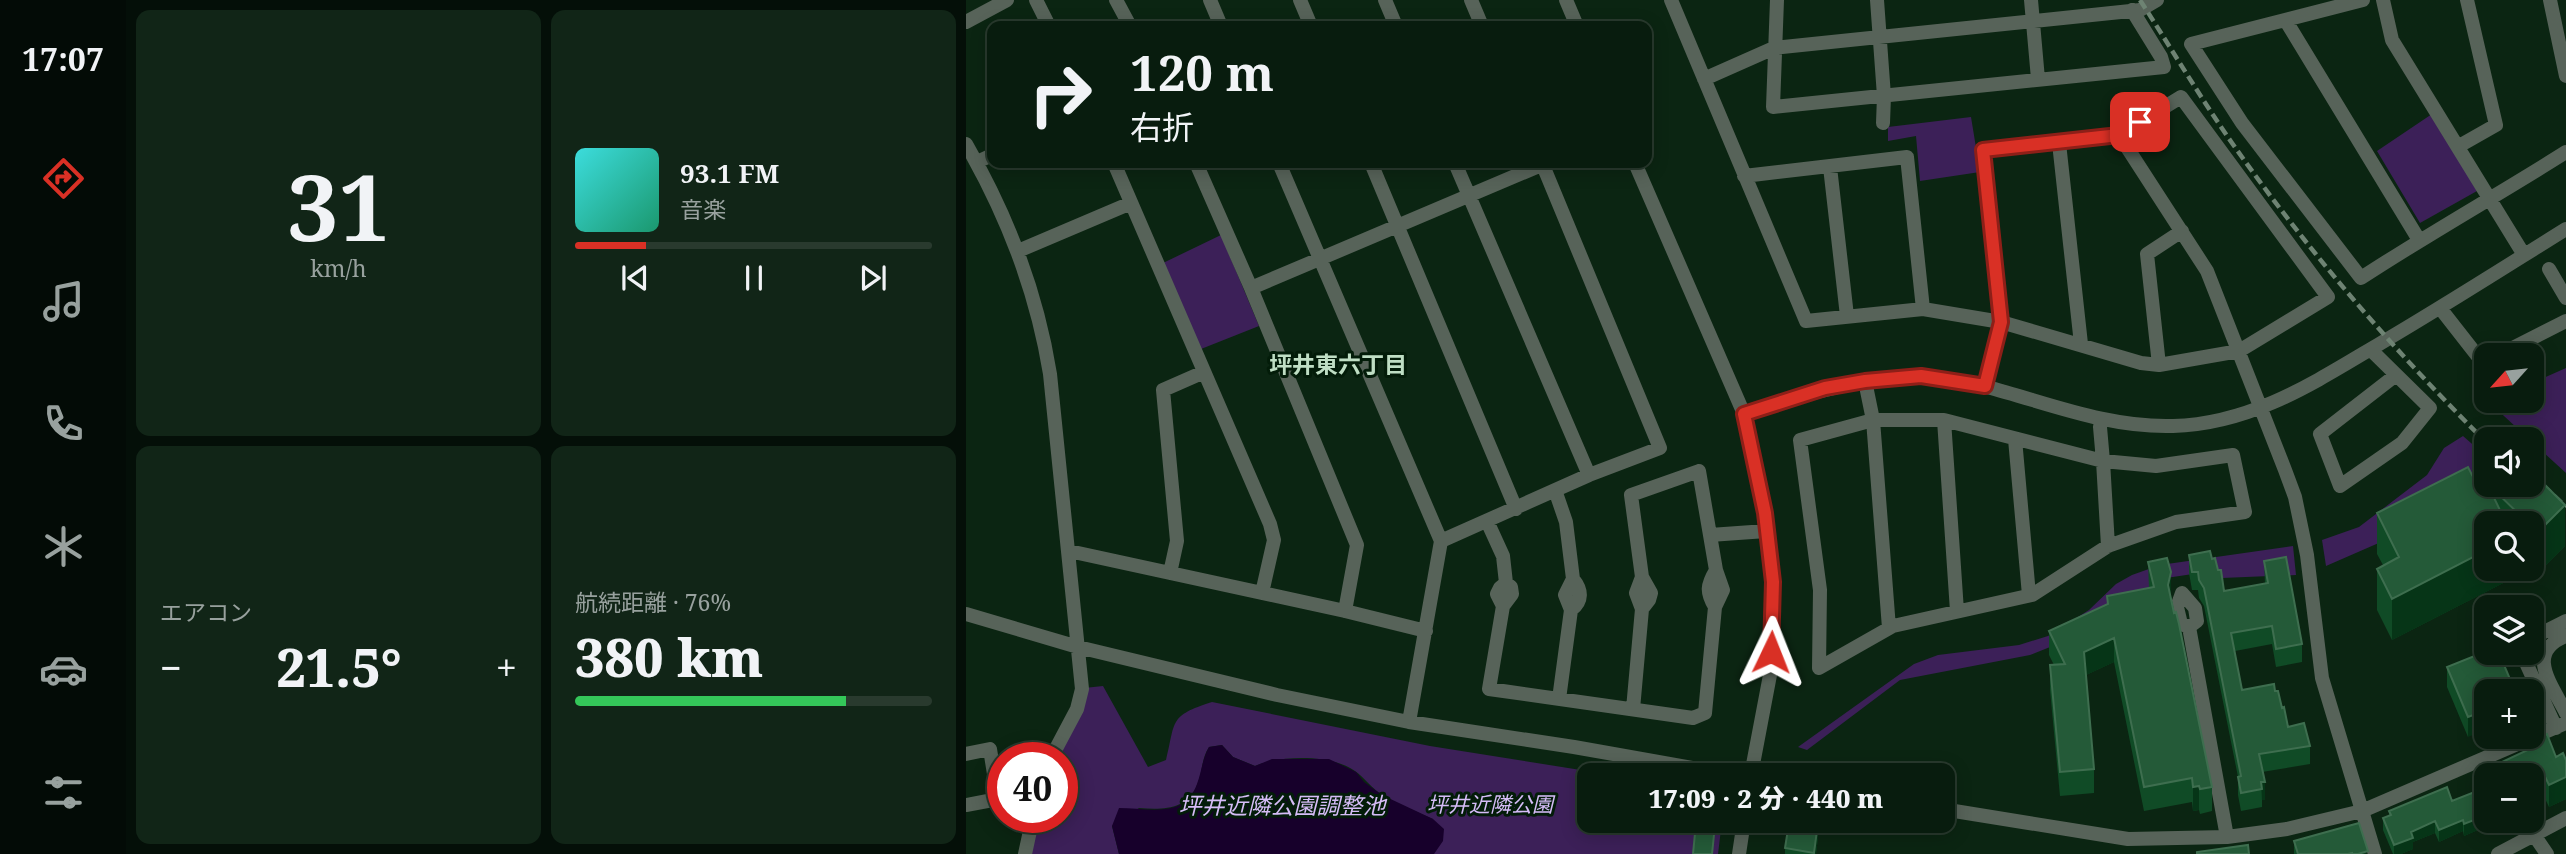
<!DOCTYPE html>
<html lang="ja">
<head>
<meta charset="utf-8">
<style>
	:root { --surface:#081c0e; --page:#112517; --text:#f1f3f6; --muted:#98a19e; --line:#293a2e; --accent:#d93025 }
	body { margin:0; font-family:"Noto Serif","Noto Sans JP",serif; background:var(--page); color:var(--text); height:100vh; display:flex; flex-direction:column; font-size:26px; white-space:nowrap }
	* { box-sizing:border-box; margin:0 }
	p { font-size:23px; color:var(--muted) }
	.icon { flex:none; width:38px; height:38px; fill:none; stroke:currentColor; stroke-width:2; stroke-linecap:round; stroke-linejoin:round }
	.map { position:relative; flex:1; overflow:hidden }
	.sheet { display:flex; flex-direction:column; gap:10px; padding:10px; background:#040f08; width:840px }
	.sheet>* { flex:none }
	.top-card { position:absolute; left:21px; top:21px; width:665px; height:147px; border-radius:14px; box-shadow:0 4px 18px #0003,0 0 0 2px var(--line); background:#081c0e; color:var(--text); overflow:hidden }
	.needle { width:46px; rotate:243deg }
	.fabs { position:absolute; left:1508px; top:343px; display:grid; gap:14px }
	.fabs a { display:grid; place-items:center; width:70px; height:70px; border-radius:14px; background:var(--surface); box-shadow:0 4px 18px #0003,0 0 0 2px var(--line); font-size:35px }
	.speed { position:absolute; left:21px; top:742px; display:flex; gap:14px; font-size:35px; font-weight:700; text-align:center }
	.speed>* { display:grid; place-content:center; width:91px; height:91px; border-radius:50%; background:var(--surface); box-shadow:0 4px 18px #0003,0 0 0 2px var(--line); line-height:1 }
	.speed .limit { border:10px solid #d22; background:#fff; color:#111 }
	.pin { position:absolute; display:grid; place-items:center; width:60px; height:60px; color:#fff; margin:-30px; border-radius:14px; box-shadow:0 4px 10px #0006 }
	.me { position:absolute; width:77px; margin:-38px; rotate:2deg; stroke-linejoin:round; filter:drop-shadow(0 0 5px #0008) }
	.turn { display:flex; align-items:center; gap:24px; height:147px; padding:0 28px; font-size:32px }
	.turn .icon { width:91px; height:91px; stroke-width:2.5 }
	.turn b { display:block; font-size:49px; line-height:60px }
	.big { font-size:52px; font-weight:800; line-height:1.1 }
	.sheet .tile { flex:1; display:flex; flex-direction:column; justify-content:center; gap:10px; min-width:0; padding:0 24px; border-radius:14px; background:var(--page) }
	.sheet .dial { align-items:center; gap:0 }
	.dial b { font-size:91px; line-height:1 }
	.song { display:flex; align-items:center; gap:21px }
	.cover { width:84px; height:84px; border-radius:10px; background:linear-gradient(135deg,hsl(180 70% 55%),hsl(160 70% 35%)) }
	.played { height:7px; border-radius:4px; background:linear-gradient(90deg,var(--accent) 20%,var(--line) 20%) }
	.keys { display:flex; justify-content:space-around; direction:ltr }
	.heat { display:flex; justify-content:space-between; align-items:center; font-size:38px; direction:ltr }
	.charge { height:10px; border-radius:5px; background:linear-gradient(90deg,#34c759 76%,var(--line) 0) }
	.sheet .tiles { flex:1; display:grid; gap:10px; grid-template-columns:repeat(2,1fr) }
	.trip { position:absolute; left:611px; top:763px; width:378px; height:70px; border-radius:14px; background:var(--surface); box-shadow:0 4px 18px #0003,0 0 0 2px var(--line); font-weight:800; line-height:70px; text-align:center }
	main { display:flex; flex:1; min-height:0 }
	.tabs { display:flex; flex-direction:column; width:126px; justify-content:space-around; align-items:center; background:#030b06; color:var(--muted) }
	.tabs .icon { width:49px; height:49px }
	.tabs .active { color:var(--accent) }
	.tabs b { font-size:32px; color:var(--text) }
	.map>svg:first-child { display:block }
	.green { fill:#3c2058 }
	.water { fill:#17002b }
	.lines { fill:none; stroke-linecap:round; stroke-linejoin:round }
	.minor { stroke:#576359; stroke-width:14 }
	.rail { stroke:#6e8373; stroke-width:4.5; stroke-dasharray:10 5; stroke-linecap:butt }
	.wall { fill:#104b26 }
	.shaded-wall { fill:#063517 }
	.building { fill:#245a38; stroke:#3e6e4f; stroke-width:2 }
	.route-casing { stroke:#8d1f18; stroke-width:18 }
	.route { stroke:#d93025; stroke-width:12 }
	.labels { text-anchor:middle; stroke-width:6; stroke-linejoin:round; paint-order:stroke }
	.park-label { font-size:21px; font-style:italic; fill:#d5bcf7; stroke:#031c09 }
	.neighbourhood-label { font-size:23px; font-weight:bold; fill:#bfdec4; stroke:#031c09 }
	.water-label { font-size:23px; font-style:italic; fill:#d5bcf6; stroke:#031c09 }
</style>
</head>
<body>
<main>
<nav class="tabs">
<b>17:07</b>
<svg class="icon active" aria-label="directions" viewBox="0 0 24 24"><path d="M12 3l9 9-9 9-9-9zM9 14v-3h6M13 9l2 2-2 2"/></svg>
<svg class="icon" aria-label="music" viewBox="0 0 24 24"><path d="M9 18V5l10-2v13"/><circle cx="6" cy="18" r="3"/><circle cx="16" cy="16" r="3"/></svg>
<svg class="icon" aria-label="phone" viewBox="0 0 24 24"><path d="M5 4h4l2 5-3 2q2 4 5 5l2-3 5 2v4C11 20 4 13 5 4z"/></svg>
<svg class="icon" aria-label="climate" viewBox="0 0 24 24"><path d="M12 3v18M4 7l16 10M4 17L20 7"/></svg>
<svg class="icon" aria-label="car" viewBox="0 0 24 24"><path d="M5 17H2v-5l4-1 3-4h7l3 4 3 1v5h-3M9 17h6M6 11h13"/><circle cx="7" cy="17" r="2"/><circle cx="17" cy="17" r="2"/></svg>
<svg class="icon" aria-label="filters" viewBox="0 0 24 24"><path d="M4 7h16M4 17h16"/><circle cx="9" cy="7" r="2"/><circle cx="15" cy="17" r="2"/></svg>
</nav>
<section class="sheet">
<div class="tiles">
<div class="tile dial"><b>31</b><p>km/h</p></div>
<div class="tile">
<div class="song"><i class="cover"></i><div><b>93.1 FM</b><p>音楽</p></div></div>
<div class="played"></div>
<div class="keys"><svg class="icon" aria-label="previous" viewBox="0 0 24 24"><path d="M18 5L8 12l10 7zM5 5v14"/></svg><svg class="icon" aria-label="pause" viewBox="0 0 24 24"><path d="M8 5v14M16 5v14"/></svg><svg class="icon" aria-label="next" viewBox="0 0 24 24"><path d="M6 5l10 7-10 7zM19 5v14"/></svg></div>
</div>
<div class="tile"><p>エアコン</p>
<div class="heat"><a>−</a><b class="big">21.5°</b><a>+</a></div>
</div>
<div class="tile"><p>航続距離 · 76%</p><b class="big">380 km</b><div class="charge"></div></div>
</div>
</section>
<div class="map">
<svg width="1600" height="854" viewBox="0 0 1600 854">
	<rect width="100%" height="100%" fill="#0b2512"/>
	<path class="green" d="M1466 114 1511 191 1454 223 1411 151Z
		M1005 117 1014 172 954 181 950 136 922 141V127Z
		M255 235 293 326 235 349 197 263Z
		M1600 368V473L1566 442V439H1563L1526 405 1534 401H1566V383Z
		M1497 436 1521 457V485L1415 542 1360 566 1356 540 1393 527 1461 475 1478 448Z
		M1327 546 1330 575 1256 578 1247 571 1200 578 1140 613 1104 639 1064 655 934 680 841 750 832 747 948 664 972 655 1053 645 1082 636 1123 610 1150 584 1166 575 1194 565Z
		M137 686 182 767 200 760C210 721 202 716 246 702L464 746 646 775H623V821H756L752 854H468L467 819C451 812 434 805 418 796 405 788 399 778 389 771 365 754 315 755 289 766L267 757 256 745 243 747C235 759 237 772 231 785 221 810 196 810 173 808L146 826 153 854H63L73 817H96V758H91L118 688Z"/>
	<path class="water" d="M256 745 267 757 289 766 306 759H363L390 772 398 782 416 795 467 819 478 829 477 841 468 854H153L146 826 153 808C182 808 219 819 231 784 236 771 236 759 243 747Z"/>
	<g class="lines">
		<path class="minor" d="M70 0 83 26
			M150 0 164 26
			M244 0 255 26
			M334 0 345 26
			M419 0 430 26
			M505 0 516 26
			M600 0 611 26
			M705 0 840 321 957 309 1035 322 1175 363 1193 365 1273 351 1362 297 1215 97 1153 135 1017 150 1035 322 1019 386
			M811 0 807 107 1198 67 1195 57 1166 10
			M911 0 918 96 917 123
			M1065 0 1072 79
			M1397 0 1225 44 1276 123 1395 278C1462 234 1532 195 1600 152
			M1417 0 1426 40 1558 255
			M1584 0 1600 76
			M1320 21 1453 240
			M0 22 41 0
			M738 79 808 48 1174 10 1191 0
			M1153 135 1241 271 1319 470 1329 497 1341 555 1356 678 1409 854
			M1093 143 1115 344
			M0 144C41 215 71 293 84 374L116 689 111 709 85 758
			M1493 146 1530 125 1501 0
			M11 162 26 155
			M148 163 304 524 308 540 296 593
			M230 163 285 288 391 545 379 611
			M313 163 475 541 443 722
			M405 163 550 509
			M489 163 623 475
			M669 163 778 414 798 513 807 582 804 675 785 775
			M864 167 881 316
			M778 176 941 157 957 309
			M52 251 165 203
			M1583 269 1600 298
			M285 288 580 163
			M1474 308 1517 363 1521 361
			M1405 350 1464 408 1436 443 1374 486 1354 434 1430 375
			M1533 355 1600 321
			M1193 365 1181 254 1216 231
			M899 381 907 420 923 628
			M778 414C859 388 935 364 1021 387 1082 403 1142 428 1207 426 1286 424 1349 382 1415 343 1478 306 1539 267 1600 229
			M1136 419 1134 427 1137 461 1190 466 1267 455 1279 512 1210 522 1142 546 1066 595 927 626 853 668 854 590 834 440 907 420H978L1137 461 1142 546
			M978 420 991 611
			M1049 439 1063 595
			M589 490 600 522 607 579C616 590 617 601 605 610L593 699
			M521 521 537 556 540 583 545 587 546 594 537 606 523 689 727 718 739 713 749 607 757 590 750 570 733 471 665 495 676 577 685 593 683 600 676 609 667 709
			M744 535 800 531
			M475 541 623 475 694 448 576 163
			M103 551 379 611 460 631
			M204 573 211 541 197 390 238 372
			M537 606 531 594 534 588 540 583
			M749 607C740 592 741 585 750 570
			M676 609 670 593 676 577
			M605 610 599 595 607 579
			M0 614 112 647 311 695 443 722 608 747 766 775
			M1223 627 1231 621 1229 608 1216 593 1211 607 1215 624 1223 627 1261 837
			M1600 636C1558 652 1586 685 1600 713
			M1566 638 1600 621
			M1560 653 1561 665 1590 728
			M0 754 24 749 32 799 0 805
			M976 809 1162 839 1261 837 1321 829 1396 811 1600 723
			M1568 835 1581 854
			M59 854 67 817
			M773 854 778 821
			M1532 854 1600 818"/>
		<path class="rail" d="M1174 0C1205 48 1234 97 1266 143 1342 251 1427 350 1521 443
			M1566 475 1600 507"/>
	</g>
	<path class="wall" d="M1506 475 1566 485 1599 546 1571 574 1566 569V523H1521L1547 569V578L1426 640 1411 610V569L1417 565 1411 554V513Z
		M1223 555 1246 559 1252 570 1258 591 1299 584 1298 561 1336 644V662L1310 667 1306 644 1269 651 1276 690 1309 691 1322 727 1344 746V764L1296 772 1299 800H1296V807L1275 811 1272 795V777L1238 606 1233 598 1232 590H1226L1223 573Z
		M1182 562 1205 596 1246 787V811L1234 814 1233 810 1227 811 1226 802 1178 811 1148 662 1120 675 1128 769V793L1094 796 1084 690V665H1088L1083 655V631L1141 604V596L1183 588Z
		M1521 651 1502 737 1481 687V667Z
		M1564 741 1590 757 1600 760V799L1583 807 1574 788 1566 791V775H1536V762L1564 749Z
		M1486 801 1521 826 1498 836 1497 831 1473 842 1469 833 1447 842V849L1435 854H1427L1417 830V818L1423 816V811Z
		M852 837 850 854H819V848Z
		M1328 841 1402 854H1328Z"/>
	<path class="shaded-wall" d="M1599 505V546L1571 574V533Z
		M1521 550V569H1547V578L1426 640V599Z
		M1205 572V596L1202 609V585Z
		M1148 638V662L1118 676V652Z
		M1521 710V729L1502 737V717Z
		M1574 766V788L1566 791V775H1553Z
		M1600 777V799L1583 807V785Z
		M1295 782H1299V800H1296Z
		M1233 786V810L1227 811V787Z
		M1521 815V826L1498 836V824Z
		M1497 820V831L1473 842V830Z
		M1469 821V833L1447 842V849L1435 854H1428V845L1445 832Z
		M852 823V837L850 854H848Z"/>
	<path class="building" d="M1521 457V485H1522L1540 523H1521V550L1426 599 1411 569 1433 557 1411 513 1502 467 1506 475Z
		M1566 472 1599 505 1571 533 1566 528V523H1562L1523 485H1566Z
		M1244 551 1246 559 1249 558 1252 570H1255L1258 591 1302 583 1298 561 1320 557 1336 644 1310 649 1306 626 1265 633 1276 690 1308 684 1309 691H1312L1316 708 1318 707 1322 727 1338 723 1344 746 1293 754 1299 782H1295L1296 789 1275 793 1272 777 1275 776 1238 588 1233 580 1232 572H1226L1223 555Z
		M1201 558 1205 572 1202 585 1208 613 1210 612 1213 624 1246 787 1234 789 1233 786 1227 787 1226 778 1178 787 1148 638 1118 652 1128 769 1094 772 1084 665 1099 664 1083 631 1142 604 1141 596 1188 587 1182 562Z
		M1521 651V653H1533L1549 691H1521V710L1502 717 1481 667Z
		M1581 734 1590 757 1597 753 1600 760V777L1583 785 1574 766 1553 775H1542L1536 762 1566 748 1564 741Z
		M1481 787 1486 801 1511 791 1521 815 1498 824 1497 820 1473 830 1469 821 1445 832 1447 838 1428 845 1417 818 1425 815 1423 811Z
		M827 821H842L852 823 848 853 819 848 823 823Z
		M730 823 749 825 746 854H727Z
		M1393 823 1402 851 1392 854H1386V853L1382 854H1332L1328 841Z
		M1282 845 1283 854H1231V852Z"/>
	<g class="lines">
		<defs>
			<path id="route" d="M805 652 807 582 799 513 778 414 859 388 899 381 955 376 1019 386 1035 322 1017 150 1153 135 1174 122"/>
		</defs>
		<use href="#route" class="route-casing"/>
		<use href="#route" class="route"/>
	</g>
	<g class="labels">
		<g class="park-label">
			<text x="524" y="812">坪井近隣公園</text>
		</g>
		<g class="neighbourhood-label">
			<text x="372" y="373">坪井東六丁目</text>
		</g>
		<g class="water-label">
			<text x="316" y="814">坪井近隣公園調整池</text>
		</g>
	</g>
</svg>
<div class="fabs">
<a><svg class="needle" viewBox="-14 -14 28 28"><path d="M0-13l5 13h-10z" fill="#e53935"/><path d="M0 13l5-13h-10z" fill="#98a19e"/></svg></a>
<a><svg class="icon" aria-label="sound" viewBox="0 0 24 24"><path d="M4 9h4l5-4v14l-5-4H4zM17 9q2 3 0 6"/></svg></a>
<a><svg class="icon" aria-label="search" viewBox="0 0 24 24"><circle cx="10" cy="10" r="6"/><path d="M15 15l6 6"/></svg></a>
<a><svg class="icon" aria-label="layers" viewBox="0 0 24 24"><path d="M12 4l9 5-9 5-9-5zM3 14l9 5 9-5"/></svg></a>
<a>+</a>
<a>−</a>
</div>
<div class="speed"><div class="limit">40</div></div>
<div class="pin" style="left:1174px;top:122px;background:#d93025"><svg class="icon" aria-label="arrive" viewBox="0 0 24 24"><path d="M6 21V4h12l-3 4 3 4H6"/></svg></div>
<svg class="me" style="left:805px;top:652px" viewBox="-20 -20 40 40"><path d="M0-17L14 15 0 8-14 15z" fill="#d93025" stroke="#fff" stroke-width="4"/></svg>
<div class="trip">17:09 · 2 分 · 440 m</div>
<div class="top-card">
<div class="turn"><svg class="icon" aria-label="right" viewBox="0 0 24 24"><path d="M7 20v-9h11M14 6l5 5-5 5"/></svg><div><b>120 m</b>右折</div></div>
</div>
</div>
</main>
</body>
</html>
